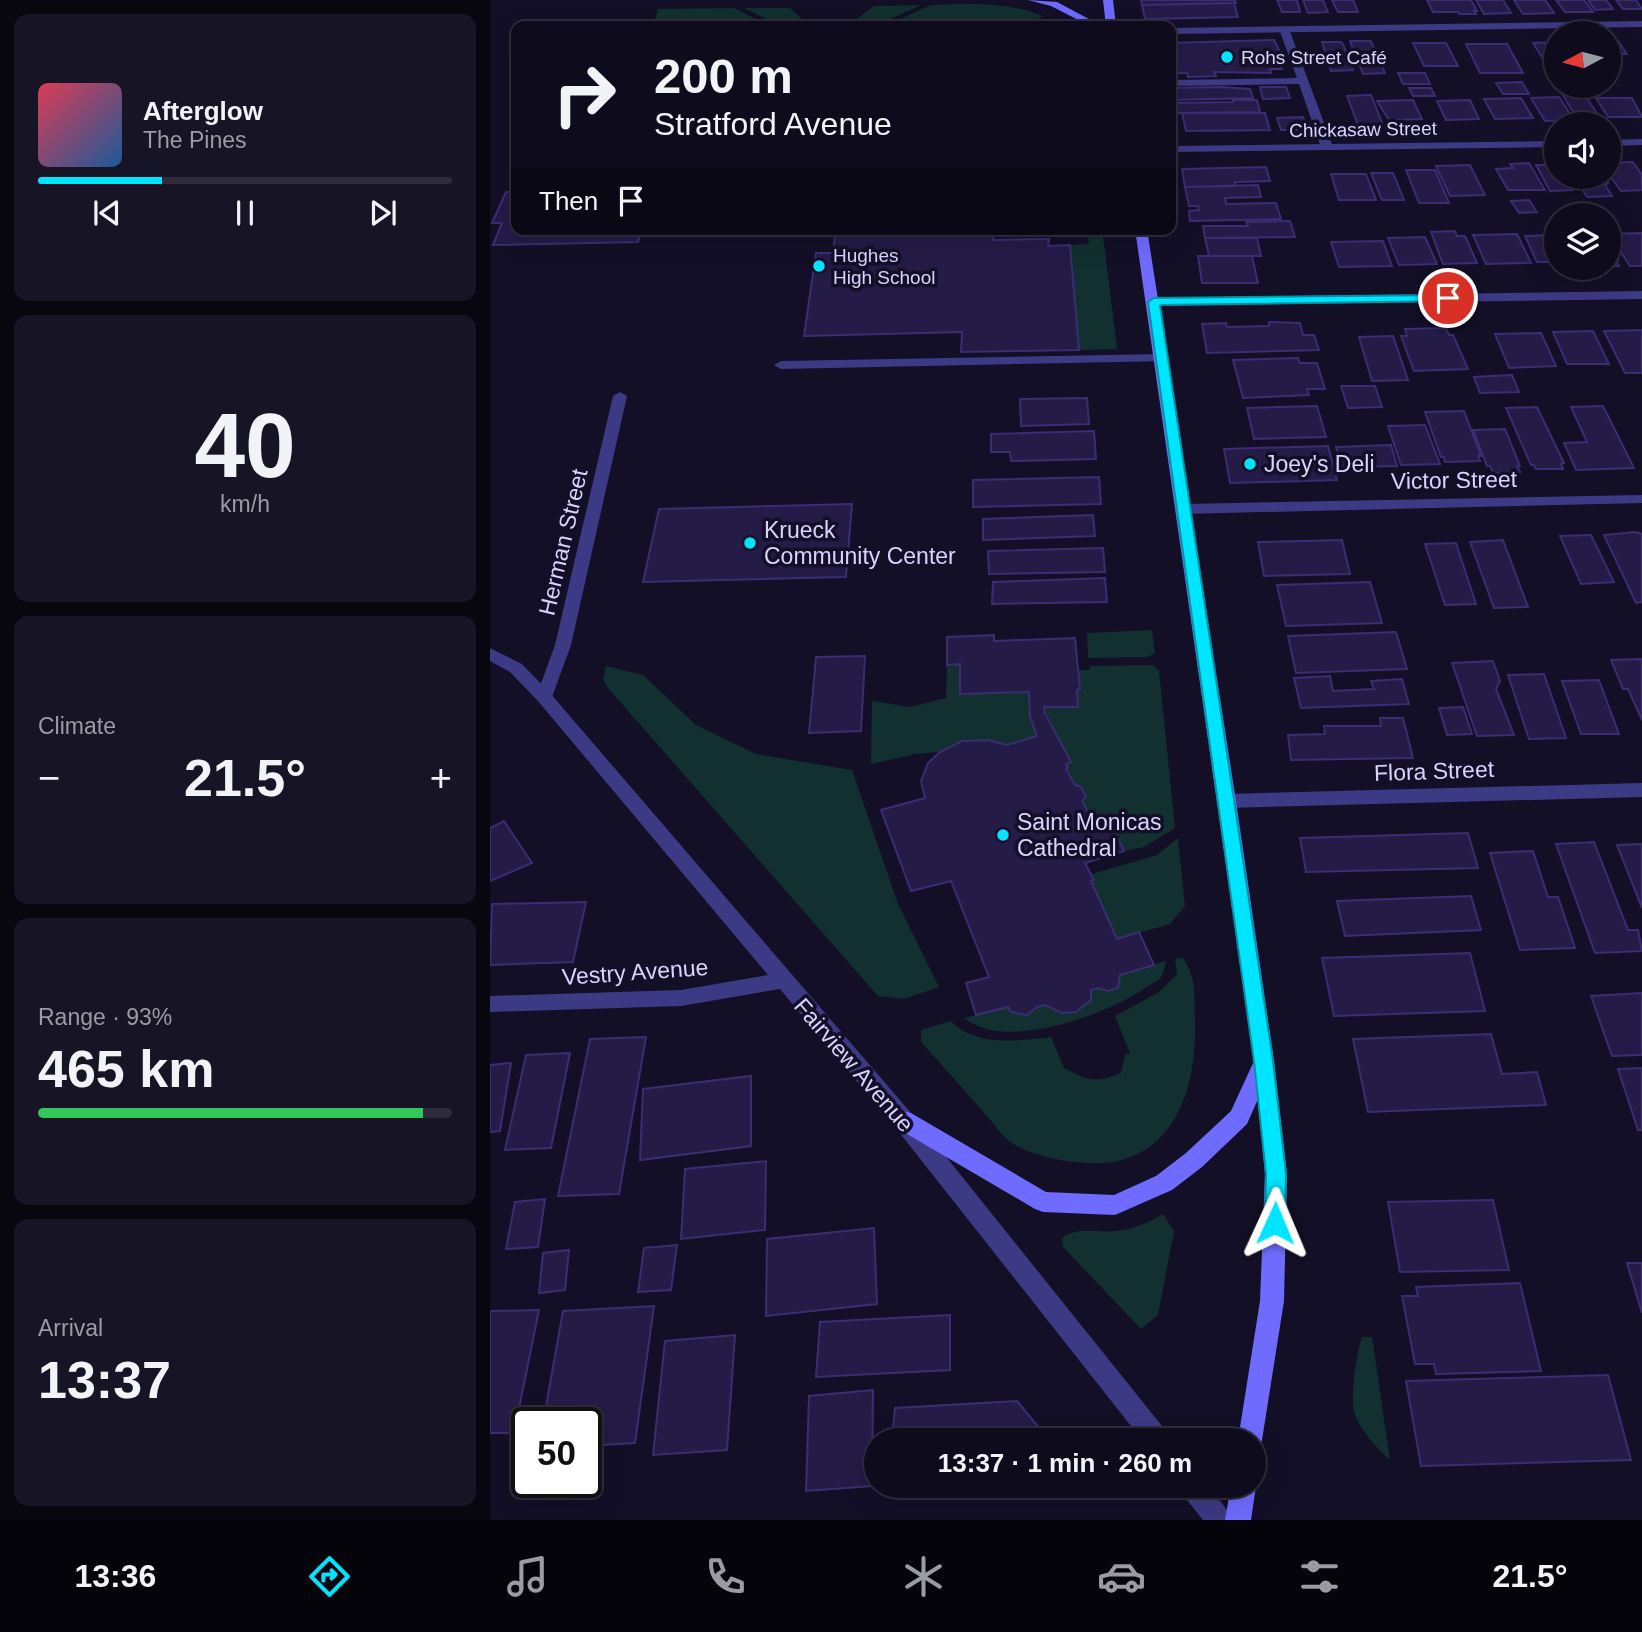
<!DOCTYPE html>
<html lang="en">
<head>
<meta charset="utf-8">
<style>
	:root { --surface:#0e0b1c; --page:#171425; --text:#f1f3f6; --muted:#9b9ba3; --line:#2e2b3b; --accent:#00e5ff }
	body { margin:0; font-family:Helvetica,sans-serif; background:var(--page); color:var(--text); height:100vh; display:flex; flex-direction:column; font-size:26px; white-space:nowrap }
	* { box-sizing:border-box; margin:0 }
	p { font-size:23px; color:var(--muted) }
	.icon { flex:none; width:38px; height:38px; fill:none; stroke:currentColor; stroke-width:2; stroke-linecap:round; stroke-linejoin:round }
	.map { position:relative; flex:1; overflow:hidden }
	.sheet { display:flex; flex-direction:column; gap:14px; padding:14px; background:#08060f; width:490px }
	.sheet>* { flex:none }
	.guide { position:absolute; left:21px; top:21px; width:665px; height:214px; border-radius:14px; box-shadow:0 7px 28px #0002,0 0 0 2px var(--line); background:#0e0b1c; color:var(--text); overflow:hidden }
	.needle { width:46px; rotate:263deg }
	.controls { position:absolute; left:1054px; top:21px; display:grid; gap:14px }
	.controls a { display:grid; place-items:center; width:77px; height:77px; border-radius:50%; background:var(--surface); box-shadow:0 7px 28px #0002,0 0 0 2px var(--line); font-size:35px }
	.speed { position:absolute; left:21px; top:1407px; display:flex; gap:14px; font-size:35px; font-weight:700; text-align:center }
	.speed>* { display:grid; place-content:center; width:91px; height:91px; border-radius:50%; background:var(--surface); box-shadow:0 7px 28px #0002,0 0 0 2px var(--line); line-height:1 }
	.speed .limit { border:4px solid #111; border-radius:10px; background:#fff; color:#111 }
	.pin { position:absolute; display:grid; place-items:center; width:60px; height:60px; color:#fff; margin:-30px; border:4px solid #fff; border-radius:50%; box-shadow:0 2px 7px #0007 }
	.me { position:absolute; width:77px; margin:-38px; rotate:1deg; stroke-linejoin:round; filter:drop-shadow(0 0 5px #0008) }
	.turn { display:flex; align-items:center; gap:24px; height:147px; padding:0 28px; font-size:32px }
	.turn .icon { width:91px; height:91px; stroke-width:2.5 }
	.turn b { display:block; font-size:49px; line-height:60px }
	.then { display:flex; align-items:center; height:66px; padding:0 28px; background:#0003; gap:14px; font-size:26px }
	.big { font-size:52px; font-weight:700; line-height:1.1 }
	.sheet .card { flex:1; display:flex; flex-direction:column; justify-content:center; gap:10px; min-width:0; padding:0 24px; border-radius:14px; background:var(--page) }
	.sheet .dial { align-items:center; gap:0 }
	.dial b { font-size:91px; line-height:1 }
	.song { display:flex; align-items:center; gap:21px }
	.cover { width:84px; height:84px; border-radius:10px; background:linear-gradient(135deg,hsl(350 70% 55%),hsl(210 70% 35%)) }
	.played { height:7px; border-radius:4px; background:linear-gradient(90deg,var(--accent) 30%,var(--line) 30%) }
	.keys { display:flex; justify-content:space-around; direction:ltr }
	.heat { display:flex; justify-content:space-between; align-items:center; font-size:38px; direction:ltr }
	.charge { height:10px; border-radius:5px; background:linear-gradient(90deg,#34c759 93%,var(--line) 0) }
	.trip { position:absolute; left:374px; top:1428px; width:402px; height:70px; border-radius:35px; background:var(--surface); box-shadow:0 7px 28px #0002,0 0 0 2px var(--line); font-weight:700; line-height:70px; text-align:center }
	.tabs { display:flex; height:112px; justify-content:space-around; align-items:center; background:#06040b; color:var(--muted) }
	.tabs .icon { width:49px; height:49px }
	.tabs .active { color:var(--accent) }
	.tabs b { font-size:32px; color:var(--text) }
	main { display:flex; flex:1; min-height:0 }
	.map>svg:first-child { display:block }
	.green { fill:#12302f }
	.building { fill:#241b47; stroke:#3b2d73; stroke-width:2 }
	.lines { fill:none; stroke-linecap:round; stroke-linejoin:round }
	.lane { fill:#3d3a85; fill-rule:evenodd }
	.street { fill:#3d3a85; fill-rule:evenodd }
	.secondary { fill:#6f6bff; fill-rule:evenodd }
	.route { fill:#00e5ff; stroke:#0095a6; stroke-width:2 }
	.poi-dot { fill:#00e5ff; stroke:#130f26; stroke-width:2.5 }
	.labels { text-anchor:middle; stroke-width:7; stroke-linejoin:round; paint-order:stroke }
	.far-poi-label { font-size:19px; fill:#d9d4ff; stroke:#130f26; text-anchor:start }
	.far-street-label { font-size:19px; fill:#d9d4ff; stroke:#130f26 }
	.poi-label { font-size:23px; fill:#d9d4ff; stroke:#130f26; text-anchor:start }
	.street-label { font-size:23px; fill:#d9d4ff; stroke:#130f26 }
</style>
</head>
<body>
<main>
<section class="sheet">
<div class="card">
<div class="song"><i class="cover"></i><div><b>Afterglow</b><p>The Pines</p></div></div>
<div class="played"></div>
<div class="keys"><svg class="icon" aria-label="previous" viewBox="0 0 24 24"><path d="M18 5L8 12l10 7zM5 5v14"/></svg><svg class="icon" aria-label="pause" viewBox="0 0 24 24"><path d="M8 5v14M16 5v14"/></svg><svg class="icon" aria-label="next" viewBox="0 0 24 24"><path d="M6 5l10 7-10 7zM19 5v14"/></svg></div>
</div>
<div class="card dial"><b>40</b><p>km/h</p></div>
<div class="card"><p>Climate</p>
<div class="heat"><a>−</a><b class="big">21.5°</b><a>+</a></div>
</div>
<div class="card"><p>Range · 93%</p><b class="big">465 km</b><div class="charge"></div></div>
<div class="card"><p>Arrival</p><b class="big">13:37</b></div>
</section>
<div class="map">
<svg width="1152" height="1520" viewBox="0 0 1152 1520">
	<rect width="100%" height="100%" fill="#130f26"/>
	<path class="green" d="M431 5 385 26H366L368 18 384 6Z
		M441 5C479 4 517 1 553 16L534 26H395Z
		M244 8 280 26H163L168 9Z
		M254 8H300L312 19 310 26H290Z
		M613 235 627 349 589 350 580 245 599 244 598 236Z
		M662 630 665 653 658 657 598 658 597 633Z
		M470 664 471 694 539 692 540 717 547 736 517 745 472 741 450 752 426 754 381 764 382 701 420 707 456 698 457 665Z
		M663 665 669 671 685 828 654 847 634 851 617 815 601 818 592 801 596 797 591 787 585 785 576 764 580 762 554 707H588L587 690 590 689 588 670H600V666Z
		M116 666 153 675 206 725 266 754 362 770 408 904 449 987 414 999 388 996 118 688 113 679Z
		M688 838 695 906 680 924 627 939 601 881 604 879 602 874 667 855Z
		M693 958C707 979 704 994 705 1019 708 1097 678 1174 586 1162 564 1160 539 1154 520 1142 511 1135 503 1122 495 1114 474 1090 453 1066 431 1042V1030L461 1021C485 1047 529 1041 561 1037L574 1068C598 1080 605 1084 631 1073L635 1055 640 1053 625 1016 669 992 687 974 685 959Z
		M676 961C675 965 674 973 671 977 669 980 662 984 658 986 622 1013 514 1053 475 1018L518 1007 521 1012 537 1015C543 1012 546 1006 552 1006 569 1004 580 1027 600 1000L601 990 609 988 617 991 628 988 630 975Z
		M673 1214 684 1231 668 1315 651 1329 573 1247 572 1238C586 1226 608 1233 626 1231 644 1229 658 1223 673 1214Z
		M872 1337H882L900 1460C886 1447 870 1430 864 1412 860 1398 867 1350 872 1337Z"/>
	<path class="building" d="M651 0H745L746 3 652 5Z
		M787 0H807L810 12H792Z
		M813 0H833L838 12 818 13Z
		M842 0H863L868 12H848Z
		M937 0H981L987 11H984L986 14H969L968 12H943Z
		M986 0H1013L1021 13 994 14Z
		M1024 0H1055L1064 13 1033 14Z
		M1066 0H1094L1103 12H1075Z
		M1098 0H1116L1123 9 1105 10Z
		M1126 0H1146L1152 9H1133Z
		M744 3 748 17 655 19 652 5Z
		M784 40 795 62H790L792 69H780L781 73 724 72 726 76 698 77 697 73H681V43Z
		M860 41H881L895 73 873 74Z
		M1118 41H1128L1137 54H1118Z
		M832 42H851L853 44 863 70 841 71Z
		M1066 42V71L1061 72 1043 43Z
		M923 43H956L968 66H934Z
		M976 44H1017L1033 73H990Z
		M908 73H935L940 84H913Z
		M1032 82 1039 94H1013L1006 83Z
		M732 87 760 89 763 98 681 100V88Z
		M770 87H796L800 98 773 99Z
		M919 88H941L945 96H923Z
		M1094 93 1111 120 1089 121 1072 94Z
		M881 95 893 125 892 127 873 128 868 125 857 96Z
		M1069 97 1084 120 1055 121 1041 98Z
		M1031 98 1043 118 1005 119 994 99Z
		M1106 98H1142L1152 117H1118Z
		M743 100H767L770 112 681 113V103L743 102Z
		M923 100 932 119 899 120 887 101Z
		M980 100 989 119 956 120 947 101Z
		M692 113H775L780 130 696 131Z
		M813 117 817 130H791L787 118Z
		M1143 162 1152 175V190L1131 191 1118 173V163Z
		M1039 163 1055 190H1018L1006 169 1023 168 1020 164Z
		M980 165 995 195 960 196 946 166Z
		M1046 165H1066V177H1075L1083 190 1060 191Z
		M776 167 780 181 745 182V186L695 187 692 169Z
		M916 170H945L959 203H929Z
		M881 173H903L914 200H892Z
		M841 174H876L886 200H849Z
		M1085 177 1116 178 1118 183 1115 185 1122 196 1097 197Z
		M768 185 771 197 735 198 736 204 786 203 791 219 700 221 699 211 709 210 708 206H699L695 187Z
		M16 192H26V229H504L503 240 559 239 558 246 580 245 589 350 471 352 472 332 314 336 326 253H343L345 236H372L373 231 150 235 148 242 3 245 12 223H2Z
		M1039 200 1047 212 1029 213 1021 201Z
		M800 221 805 237 715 238 713 226H758L756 222Z
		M965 231 967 236H975L987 263 953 264 941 232Z
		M1152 233V266H1140L1119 234Z
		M1027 234 1041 263 996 264 983 235Z
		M1066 235V262H1047L1035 236Z
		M935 237 947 264 909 265 898 238Z
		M715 238H767L771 256H719Z
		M893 241 902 266 849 267 841 242Z
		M1118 243 1128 260H1126L1129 266 1118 267Z
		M708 256H762L768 283H712Z
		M779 322 810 323 813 335H824L829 350 717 353 712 324 736 323 737 327 779 326Z
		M956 328 959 335H963L978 369 924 371 911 336H917L915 329Z
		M1152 330V373H1135L1114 331Z
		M1103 331 1119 364H1077L1063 332Z
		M1051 333 1066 366 1019 368 1005 334Z
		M903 336 918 380 882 381 869 337Z
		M808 358 810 363H827L835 389H817L819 395 753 398 743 360Z
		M1022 375 1029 392 990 393 984 377Z
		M851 386H885L892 407 858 408Z
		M597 398 599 424 531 426 530 399Z
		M827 406 836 437 764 439 757 408Z
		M1113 406 1144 468 1086 470 1074 443 1097 442 1081 407Z
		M1047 407 1074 463 1071 464 1073 469H1046L1044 465H1041L1016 408Z
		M974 411 991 456H988L990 461 955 462 954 457H951L935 412Z
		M935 425 950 464 911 465 898 426Z
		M1015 429 1030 466H1027L1030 472 1003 473 1000 466H997L983 430Z
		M604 431 606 459 521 461 520 452H501V434Z
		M901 445 907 466 852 467 846 447Z
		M838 446 847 480 740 483 734 449Z
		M609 477 611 504 483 507V480Z
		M362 504 356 577 153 582 169 509Z
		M603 515 605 536 493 540V519Z
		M1145 532 1152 534V602L1146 603 1114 535Z
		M1101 535 1124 582 1091 584 1070 536Z
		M852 540 860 574 774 576 768 542Z
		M1013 540 1038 607 1004 608 980 542Z
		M966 543 986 604 955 605 935 544Z
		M613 548 615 572 499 574 498 551Z
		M615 578 617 602 502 604 503 582Z
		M880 582 892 623 796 626 787 585Z
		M906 632 917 669 806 673 798 636Z
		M504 635V641L585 638 590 689 587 690 588 707H554L555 713 581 762 576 764 578 768 576 769 585 785 591 787 596 797 592 801 601 818 617 815 634 851 595 863 604 880 601 881 627 939 649 932 664 965 630 975 628 988 617 991 609 988 601 990V1000L586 1012 572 1013 555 1005 547 1007 537 1015 521 1012 518 1007 486 1015 476 983 499 977 461 881 421 891 391 810 435 798 431 781 438 763 450 752 472 741 498 740 517 745 547 736 540 717 539 692 470 694V664L457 665V637Z
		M375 656 371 731 319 733 326 657Z
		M1152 659V720L1138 689H1133L1121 660Z
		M1003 661 1010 681 1006 689 1024 735 987 736 962 663Z
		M1054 674 1076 738 1039 739 1018 675Z
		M840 676 843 691 884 689 881 681 912 679 919 704 811 708 804 678Z
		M1109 680 1129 734H1091L1072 681Z
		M973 707 982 734 957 735 949 708Z
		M890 718H913L923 758 801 760 798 735 835 734 834 726H891Z
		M14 821 42 863 0 881V828Z
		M978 833 988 868 816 872 810 838Z
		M1104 842 1138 930H1148L1152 951 1105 953 1066 844Z
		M1152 844V908L1127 845Z
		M1043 851 1058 897H1068L1085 948 1030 950 1000 853Z
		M981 896 991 930 855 936 847 901Z
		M96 902 83 962 0 965 2 904Z
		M980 953 995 1011 844 1016 832 958Z
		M1152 993V1055L1122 1056 1101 996Z
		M1001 1034 1012 1074 1047 1072 1056 1105 878 1112 863 1039Z
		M156 1037 129 1194 68 1196 100 1039Z
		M80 1053 61 1148 15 1150 36 1055Z
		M21 1063 10 1131 0 1132V1065Z
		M1152 1068V1130H1148L1128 1069Z
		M261 1076V1146L150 1160 153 1089Z
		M276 1161 275 1230 191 1239 195 1169Z
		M55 1199 48 1247 16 1249 25 1202Z
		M1003 1200 1019 1270 910 1272 898 1202Z
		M384 1228 387 1304 276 1316 277 1239Z
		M187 1245 181 1290 148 1292 154 1248Z
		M79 1250 75 1290 49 1293 53 1253Z
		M1137 1263H1152V1313Z
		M1030 1283 1051 1371 946 1374 944 1364H925L912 1296H928L926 1287Z
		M164 1306 145 1443 96 1446V1423H53L73 1311Z
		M49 1310 24 1433H0V1311Z
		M460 1315V1370L326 1377 330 1322Z
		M245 1335 237 1450 163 1455 175 1341Z
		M1118 1375 1141 1460 931 1466 916 1381Z
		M383 1390 382 1486 316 1491 319 1396Z
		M527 1401 559 1440H402L405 1408Z"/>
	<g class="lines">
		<path class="lane" d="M794 26 799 29 843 147 841 149 831 147 809 84 681 86V80L807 78 789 29Z
			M671 354 676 355V361L291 369 284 365 291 361Z
			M130 392 137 396 81 645 62 697 54 703 46 697 65 645 123 396Z"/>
		<path class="street" d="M1152 21V27L681 34V28Z
			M1152 139V145L1118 146V140Z
			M1066 141V147L681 152V146Z
			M1152 291V299L664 306 658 302 664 298Z
			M1152 495V503L693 514 686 509 693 504Z
			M0 648 32 664 60 693 421 1113 676 1431 679 1440H652L405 1127 290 989 191 1006 0 1012V996L191 990 278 975 48 701 20 672 0 661Z
			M1152 783V797L737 808 731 806 728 801 731 796 737 794Z
			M690 1486H718L738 1511 742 1520H713L693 1495Z"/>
		<path class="secondary" d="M538 0 567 2 612 26H600L561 6Z
			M613 0H623L626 26H616Z
			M645 229H657L746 801 784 1061 797 1174 794 1301 772 1440 769 1449 765 1450V1440H748L770 1301 775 1174 768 1099 757 1124 712 1167 682 1190 625 1215 553 1212 545 1209 405 1127 402 1120 405 1113 413 1111 421 1113 556 1192 624 1195 666 1176 696 1153 741 1111 764 1061Z
			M765 1484 766 1486 761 1520H735L741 1486Z"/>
	</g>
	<path class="route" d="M958 295 962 296V301L670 305 783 1061 796 1174 795 1223 792 1230 785 1233 778 1230 775 1223 776 1174 764 1061 658 302 664 298Z"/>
	<g class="poi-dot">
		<circle cx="737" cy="57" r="7"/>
		<circle cx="329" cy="266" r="7"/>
		<circle cx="760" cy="464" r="7"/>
		<circle cx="260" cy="543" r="7"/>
		<circle cx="513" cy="835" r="7"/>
	</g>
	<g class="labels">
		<g class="far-poi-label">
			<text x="751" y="64">Rohs Street Café</text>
			<text x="343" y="262">Hughes<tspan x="343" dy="22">High School</tspan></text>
		</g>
		<g class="far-street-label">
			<text transform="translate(873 129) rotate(-1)" y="7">Chickasaw Street</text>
		</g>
		<g class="poi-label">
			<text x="774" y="472">Joey's Deli</text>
			<text x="274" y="538">Krueck<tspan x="274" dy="26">Community Center</tspan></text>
			<text x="527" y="830">Saint Monicas<tspan x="527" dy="26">Cathedral</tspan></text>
		</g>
		<g class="street-label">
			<text transform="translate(964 480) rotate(-1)" y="8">Victor Street</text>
			<text transform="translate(73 542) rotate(-77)" y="8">Herman Street</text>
			<text transform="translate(944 771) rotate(-2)" y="8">Flora Street</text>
			<text transform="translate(145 972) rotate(-4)" y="8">Vestry Avenue</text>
			<text transform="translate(364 1065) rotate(49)" y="8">Fairview Avenue</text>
		</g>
	</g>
</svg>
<div class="controls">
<a><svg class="needle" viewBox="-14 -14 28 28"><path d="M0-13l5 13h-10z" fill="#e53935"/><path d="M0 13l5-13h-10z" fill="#9b9ba3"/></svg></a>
<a><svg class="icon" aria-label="sound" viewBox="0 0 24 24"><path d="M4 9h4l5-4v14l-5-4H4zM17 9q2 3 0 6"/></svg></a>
<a><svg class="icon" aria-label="layers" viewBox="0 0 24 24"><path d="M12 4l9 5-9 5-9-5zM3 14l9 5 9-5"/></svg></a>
</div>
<div class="speed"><div class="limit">50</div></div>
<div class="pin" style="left:958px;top:298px;background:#d93025"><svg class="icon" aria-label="arrive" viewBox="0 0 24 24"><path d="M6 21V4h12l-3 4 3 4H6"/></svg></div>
<svg class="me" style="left:785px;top:1223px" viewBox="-20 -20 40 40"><path d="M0-17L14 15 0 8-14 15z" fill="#00e5ff" stroke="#fff" stroke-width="4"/></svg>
<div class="trip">13:37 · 1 min · 260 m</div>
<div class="guide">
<div class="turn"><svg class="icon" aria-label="right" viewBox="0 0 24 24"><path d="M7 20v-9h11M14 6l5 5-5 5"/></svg><div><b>200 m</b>Stratford Avenue</div></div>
<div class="then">Then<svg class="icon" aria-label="arrive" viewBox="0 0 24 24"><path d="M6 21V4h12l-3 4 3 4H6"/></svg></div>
</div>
</div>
</main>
<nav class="tabs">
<b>13:36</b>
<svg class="icon active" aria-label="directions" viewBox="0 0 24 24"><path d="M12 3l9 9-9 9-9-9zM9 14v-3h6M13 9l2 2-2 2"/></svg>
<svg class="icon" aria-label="music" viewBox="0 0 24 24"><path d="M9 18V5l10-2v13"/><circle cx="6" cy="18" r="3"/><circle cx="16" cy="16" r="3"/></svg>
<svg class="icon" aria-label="phone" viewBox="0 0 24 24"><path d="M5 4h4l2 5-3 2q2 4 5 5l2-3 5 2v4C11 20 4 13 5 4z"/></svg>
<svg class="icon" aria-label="climate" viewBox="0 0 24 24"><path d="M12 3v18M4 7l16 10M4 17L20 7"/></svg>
<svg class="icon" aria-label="car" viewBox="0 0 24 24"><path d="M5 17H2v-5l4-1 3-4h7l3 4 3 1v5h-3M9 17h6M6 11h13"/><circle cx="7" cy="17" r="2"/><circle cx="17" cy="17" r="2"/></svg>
<svg class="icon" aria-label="filters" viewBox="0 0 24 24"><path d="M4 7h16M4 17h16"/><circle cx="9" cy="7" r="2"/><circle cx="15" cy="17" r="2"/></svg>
<b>21.5°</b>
</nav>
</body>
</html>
